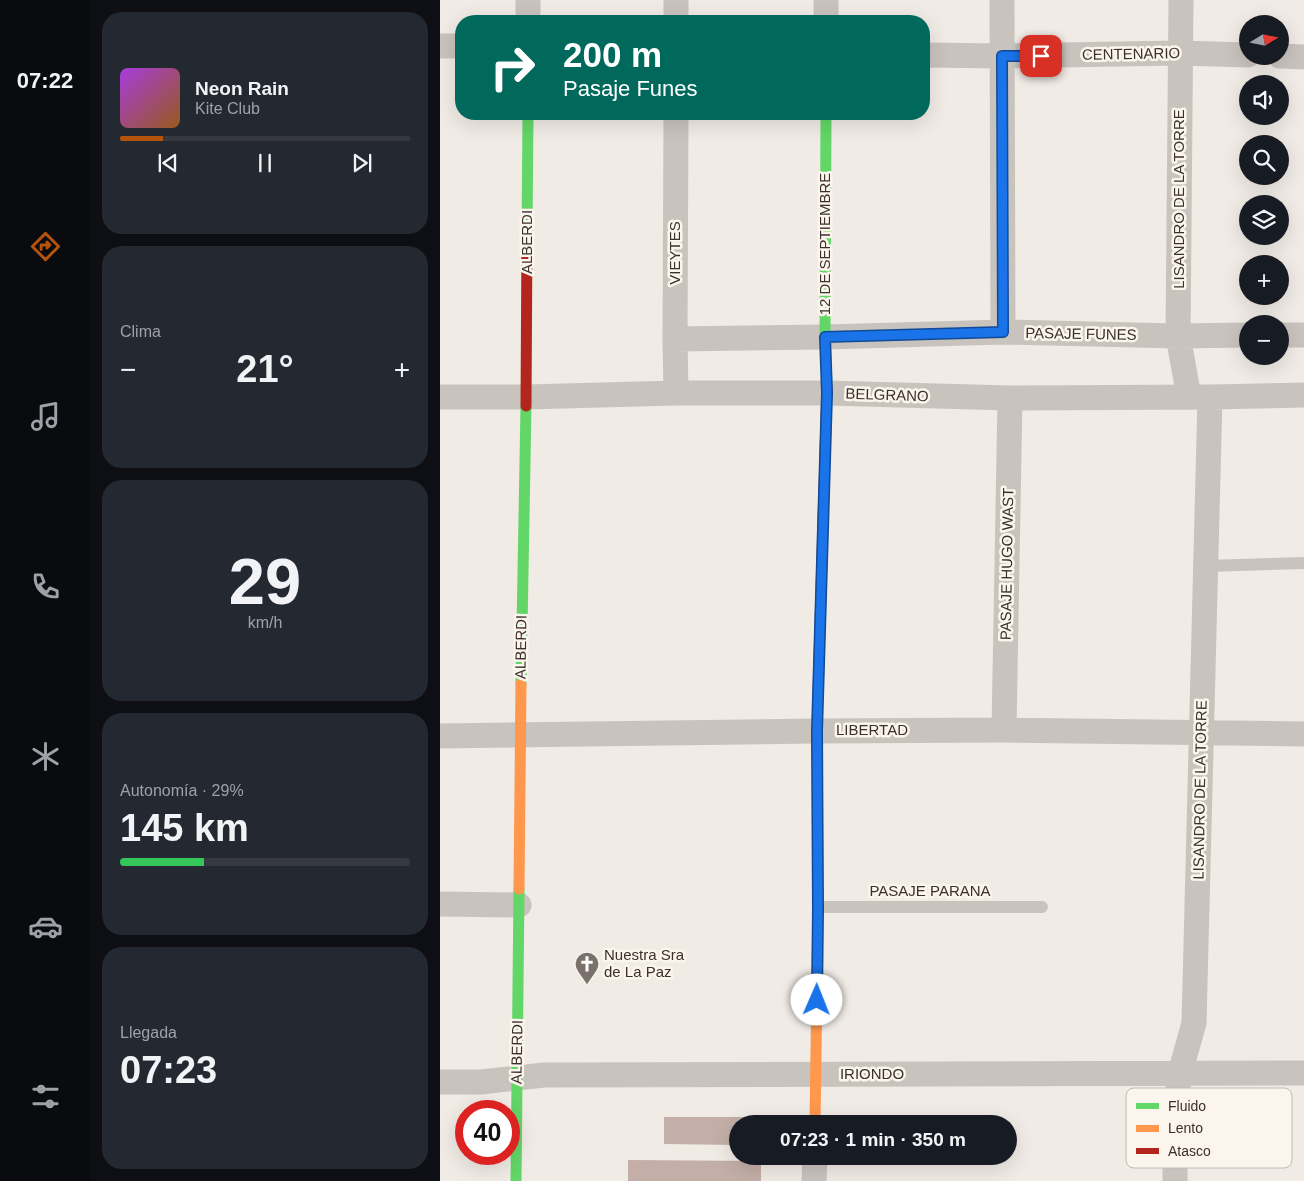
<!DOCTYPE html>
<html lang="es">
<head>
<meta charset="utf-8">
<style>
	:root { --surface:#171b24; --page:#242831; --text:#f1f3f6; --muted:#9ea1a6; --line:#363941; --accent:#b45309 }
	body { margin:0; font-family:Arial,sans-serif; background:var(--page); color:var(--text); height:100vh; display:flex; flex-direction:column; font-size:19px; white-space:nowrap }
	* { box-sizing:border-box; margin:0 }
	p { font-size:16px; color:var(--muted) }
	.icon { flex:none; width:28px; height:28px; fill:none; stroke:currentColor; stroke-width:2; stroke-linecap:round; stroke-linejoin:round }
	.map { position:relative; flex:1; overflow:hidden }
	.side { display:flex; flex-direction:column; gap:12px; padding:12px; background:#0d0f14; width:350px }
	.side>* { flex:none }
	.guide { position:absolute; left:15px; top:15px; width:475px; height:105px; border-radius:20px; box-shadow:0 5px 20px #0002; background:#00695c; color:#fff; overflow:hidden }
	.needle { width:32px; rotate:80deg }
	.fabs { position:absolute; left:799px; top:15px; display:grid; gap:10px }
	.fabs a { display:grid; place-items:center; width:50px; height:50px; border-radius:50%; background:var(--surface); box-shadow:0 5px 20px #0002; font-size:25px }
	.speed { position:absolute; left:15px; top:1100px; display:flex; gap:10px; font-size:25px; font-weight:700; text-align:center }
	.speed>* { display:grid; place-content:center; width:65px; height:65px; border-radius:50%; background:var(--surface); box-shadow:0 5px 20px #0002; line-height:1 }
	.speed .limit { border:8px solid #d22; background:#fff; color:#111 }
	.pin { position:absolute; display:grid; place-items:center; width:42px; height:42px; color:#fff; margin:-21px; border-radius:10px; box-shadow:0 2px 8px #0006 }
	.me { position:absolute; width:55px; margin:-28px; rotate:1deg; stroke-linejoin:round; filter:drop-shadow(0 0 4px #0008) }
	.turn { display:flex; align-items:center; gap:18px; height:105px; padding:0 25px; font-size:22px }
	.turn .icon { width:65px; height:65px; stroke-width:2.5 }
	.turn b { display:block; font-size:35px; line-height:42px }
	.big { font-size:38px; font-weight:700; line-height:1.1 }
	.side .tile { flex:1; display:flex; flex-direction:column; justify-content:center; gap:8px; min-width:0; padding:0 18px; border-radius:20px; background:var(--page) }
	.side .dial { align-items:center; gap:0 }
	.dial b { font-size:65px; line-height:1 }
	.song { display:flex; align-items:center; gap:15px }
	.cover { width:60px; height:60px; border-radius:8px; background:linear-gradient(135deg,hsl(280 70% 55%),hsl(30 70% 35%)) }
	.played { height:5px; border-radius:2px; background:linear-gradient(90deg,var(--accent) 15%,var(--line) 15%) }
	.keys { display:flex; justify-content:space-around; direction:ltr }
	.heat { display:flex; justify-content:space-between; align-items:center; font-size:28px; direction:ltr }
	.charge { height:8px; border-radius:4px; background:linear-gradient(90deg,#34c759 29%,var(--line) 0) }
	.trip { position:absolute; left:289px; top:1115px; width:288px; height:50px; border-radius:25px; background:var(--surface); box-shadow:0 5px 20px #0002; font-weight:700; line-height:50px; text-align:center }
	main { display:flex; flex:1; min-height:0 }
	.tab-bar { display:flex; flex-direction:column; width:90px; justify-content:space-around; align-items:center; background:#090b0e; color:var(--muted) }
	.tab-bar .icon { width:35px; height:35px }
	.tab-bar .selected { color:var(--accent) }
	.tab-bar b { font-size:22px; color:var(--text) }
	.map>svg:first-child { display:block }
	.building { fill:#c3afa7 }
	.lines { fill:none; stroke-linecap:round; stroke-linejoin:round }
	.lane { stroke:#c9c3be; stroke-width:12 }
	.street { stroke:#c9c3be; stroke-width:25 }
	.fast { stroke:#63d668; stroke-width:11 }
	.slow { stroke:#ff974d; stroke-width:11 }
	.jam { stroke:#b3261e; stroke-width:11 }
	.route-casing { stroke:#114b97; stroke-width:12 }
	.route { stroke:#1a73e8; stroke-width:9 }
	.labels { text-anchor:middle; stroke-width:5; stroke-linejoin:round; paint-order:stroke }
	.street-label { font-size:15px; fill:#3b302b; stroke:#fbf5ee }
	.poi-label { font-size:15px; fill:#3b302b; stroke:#fbf5ee; text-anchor:start }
	.key { fill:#fbf5ee; stroke:#c1bab4; stroke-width:1 }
	.key-label { font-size:14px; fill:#3b302b }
</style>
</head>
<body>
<main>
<nav class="tab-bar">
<b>07:22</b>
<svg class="icon selected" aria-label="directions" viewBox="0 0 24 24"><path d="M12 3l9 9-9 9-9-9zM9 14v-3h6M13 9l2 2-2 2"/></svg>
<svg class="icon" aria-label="music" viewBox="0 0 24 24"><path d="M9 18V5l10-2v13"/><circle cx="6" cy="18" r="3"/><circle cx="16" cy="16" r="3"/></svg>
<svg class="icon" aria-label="phone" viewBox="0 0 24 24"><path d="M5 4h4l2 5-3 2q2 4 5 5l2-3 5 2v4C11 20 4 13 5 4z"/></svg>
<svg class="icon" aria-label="climate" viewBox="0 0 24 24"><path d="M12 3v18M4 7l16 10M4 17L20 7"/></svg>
<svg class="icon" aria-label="car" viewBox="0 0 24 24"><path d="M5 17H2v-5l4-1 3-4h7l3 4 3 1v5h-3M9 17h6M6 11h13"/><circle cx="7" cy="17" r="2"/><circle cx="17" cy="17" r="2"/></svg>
<svg class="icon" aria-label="filters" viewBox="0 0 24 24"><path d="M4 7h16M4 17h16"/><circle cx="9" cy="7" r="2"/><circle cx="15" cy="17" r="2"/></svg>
</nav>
<section class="side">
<div class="tile">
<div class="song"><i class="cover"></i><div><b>Neon Rain</b><p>Kite Club</p></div></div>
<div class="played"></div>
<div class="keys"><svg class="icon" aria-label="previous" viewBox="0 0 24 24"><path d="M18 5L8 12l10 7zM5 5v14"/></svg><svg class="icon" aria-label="pause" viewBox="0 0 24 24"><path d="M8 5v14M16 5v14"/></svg><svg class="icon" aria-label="next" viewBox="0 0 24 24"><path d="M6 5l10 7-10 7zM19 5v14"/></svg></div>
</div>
<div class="tile"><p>Clima</p>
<div class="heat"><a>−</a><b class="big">21°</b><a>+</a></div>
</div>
<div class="tile dial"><b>29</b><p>km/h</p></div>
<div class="tile"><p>Autonomía · 29%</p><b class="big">145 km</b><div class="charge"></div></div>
<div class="tile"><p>Llegada</p><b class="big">07:23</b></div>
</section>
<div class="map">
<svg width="864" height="1181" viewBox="0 0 864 1181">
	<rect width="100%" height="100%" fill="#f0ebe5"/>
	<path class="building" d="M224 1117H321V1124H298V1145L224 1144Z
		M188 1160 321 1161V1181H188Z"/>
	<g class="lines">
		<path class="lane" d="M766 566 864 563
			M378 907H602"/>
		<path class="street" d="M88 0V21
			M562 0 563 332
			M741 0 738 336 749 397
			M236 21V0
			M386 21V0
			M0 46H21
			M484 55 562 56 740 53 808 55
			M840 56 864 57
			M236 114 235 339 236 393
			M840 335H864
			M235 339 385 337 563 332 738 336 808 335
			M0 397H86L236 393H387L570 398 770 397 864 395
			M564 730 570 398
			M0 736 377 731 564 730 864 734
			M0 904 79 905
			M0 1082H41L104 1075 864 1073
			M374 1181 375 1156
			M735 1181V1114L740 1073 754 1023 770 397"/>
		<path class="fast" d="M386 114 385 337 387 386
			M87 233 88 114
			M81 684 86 406
			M76 1181 79 889"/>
		<path class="slow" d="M79 889 81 684
			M375 1124 378 907 377 731 378 695"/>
		<path class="jam" d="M86 406 87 233
			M378 695 387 386"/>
	</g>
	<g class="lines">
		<defs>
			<path id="route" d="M377 1000 378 908 377 731 387 393 385 337 563 332 562 56H601"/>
		</defs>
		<use href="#route" class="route-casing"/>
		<use href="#route" class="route"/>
	</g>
	<defs>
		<symbol id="church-pin" viewBox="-11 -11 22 30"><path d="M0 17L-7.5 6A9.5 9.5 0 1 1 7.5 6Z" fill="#7a716c" stroke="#fbf5ee"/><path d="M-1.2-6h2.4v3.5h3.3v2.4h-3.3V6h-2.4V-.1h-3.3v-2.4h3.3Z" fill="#fff"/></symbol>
	</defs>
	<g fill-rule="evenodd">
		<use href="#church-pin" x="133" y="950" width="28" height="38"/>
	</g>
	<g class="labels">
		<g class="street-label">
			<text transform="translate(691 54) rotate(-1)" y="5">CENTENARIO</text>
			<text transform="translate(739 199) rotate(-90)" y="5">LISANDRO DE LA TORRE</text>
			<text transform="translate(87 242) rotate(-90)" y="5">ALBERDI</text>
			<text transform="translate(385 244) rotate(-90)" y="5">12 DE SEPTIEMBRE</text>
			<text transform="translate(235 253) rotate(-90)" y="5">VIEYTES</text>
			<text transform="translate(641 334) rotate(1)" y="5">PASAJE FUNES</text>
			<text transform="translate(447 395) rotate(2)" y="5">BELGRANO</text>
			<text transform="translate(567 564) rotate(-89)" y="5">PASAJE HUGO WAST</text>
			<text transform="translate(81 647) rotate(-89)" y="5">ALBERDI</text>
			<text x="432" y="735">LIBERTAD</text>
			<text transform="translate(760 790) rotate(-89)" y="5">LISANDRO DE LA TORRE</text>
			<text x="490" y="896">PASAJE PARANA</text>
			<text transform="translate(77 1052) rotate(-89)" y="5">ALBERDI</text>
			<text x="432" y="1079">IRIONDO</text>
		</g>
		<g class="poi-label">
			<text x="164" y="960">Nuestra Sra<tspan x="164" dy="17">de La Paz</tspan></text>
		</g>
	</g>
	<rect x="686" y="1088" width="166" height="80" rx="8" class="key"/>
	<rect x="696" y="1103" width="23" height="6" fill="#63d668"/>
	<rect x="696" y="1125" width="23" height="7" fill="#ff974d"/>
	<rect x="696" y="1148" width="23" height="6" fill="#b3261e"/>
	<g class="key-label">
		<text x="728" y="1111">Fluido</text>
		<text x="728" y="1133">Lento</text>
		<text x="728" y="1156">Atasco</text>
	</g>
</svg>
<div class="fabs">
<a><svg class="needle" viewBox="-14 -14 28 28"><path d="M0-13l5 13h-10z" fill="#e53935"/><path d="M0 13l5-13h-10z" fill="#9ea1a6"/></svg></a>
<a><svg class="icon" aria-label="sound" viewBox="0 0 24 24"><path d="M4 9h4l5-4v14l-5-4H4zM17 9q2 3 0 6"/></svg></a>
<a><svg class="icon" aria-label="search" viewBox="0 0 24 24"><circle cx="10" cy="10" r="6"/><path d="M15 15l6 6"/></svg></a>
<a><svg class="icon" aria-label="layers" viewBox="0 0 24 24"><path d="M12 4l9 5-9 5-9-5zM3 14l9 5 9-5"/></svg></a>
<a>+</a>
<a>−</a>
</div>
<div class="speed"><div class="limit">40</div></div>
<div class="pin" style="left:601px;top:56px;background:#d93025"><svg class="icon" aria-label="arrive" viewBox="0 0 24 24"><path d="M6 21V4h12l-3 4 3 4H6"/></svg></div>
<svg class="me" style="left:377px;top:1000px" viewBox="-20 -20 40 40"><circle r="19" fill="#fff"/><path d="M0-13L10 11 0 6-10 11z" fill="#1a73e8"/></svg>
<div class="trip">07:23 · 1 min · 350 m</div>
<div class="guide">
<div class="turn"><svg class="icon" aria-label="right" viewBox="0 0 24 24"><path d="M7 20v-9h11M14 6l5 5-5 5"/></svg><div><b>200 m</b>Pasaje Funes</div></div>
</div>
</div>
</main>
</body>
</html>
